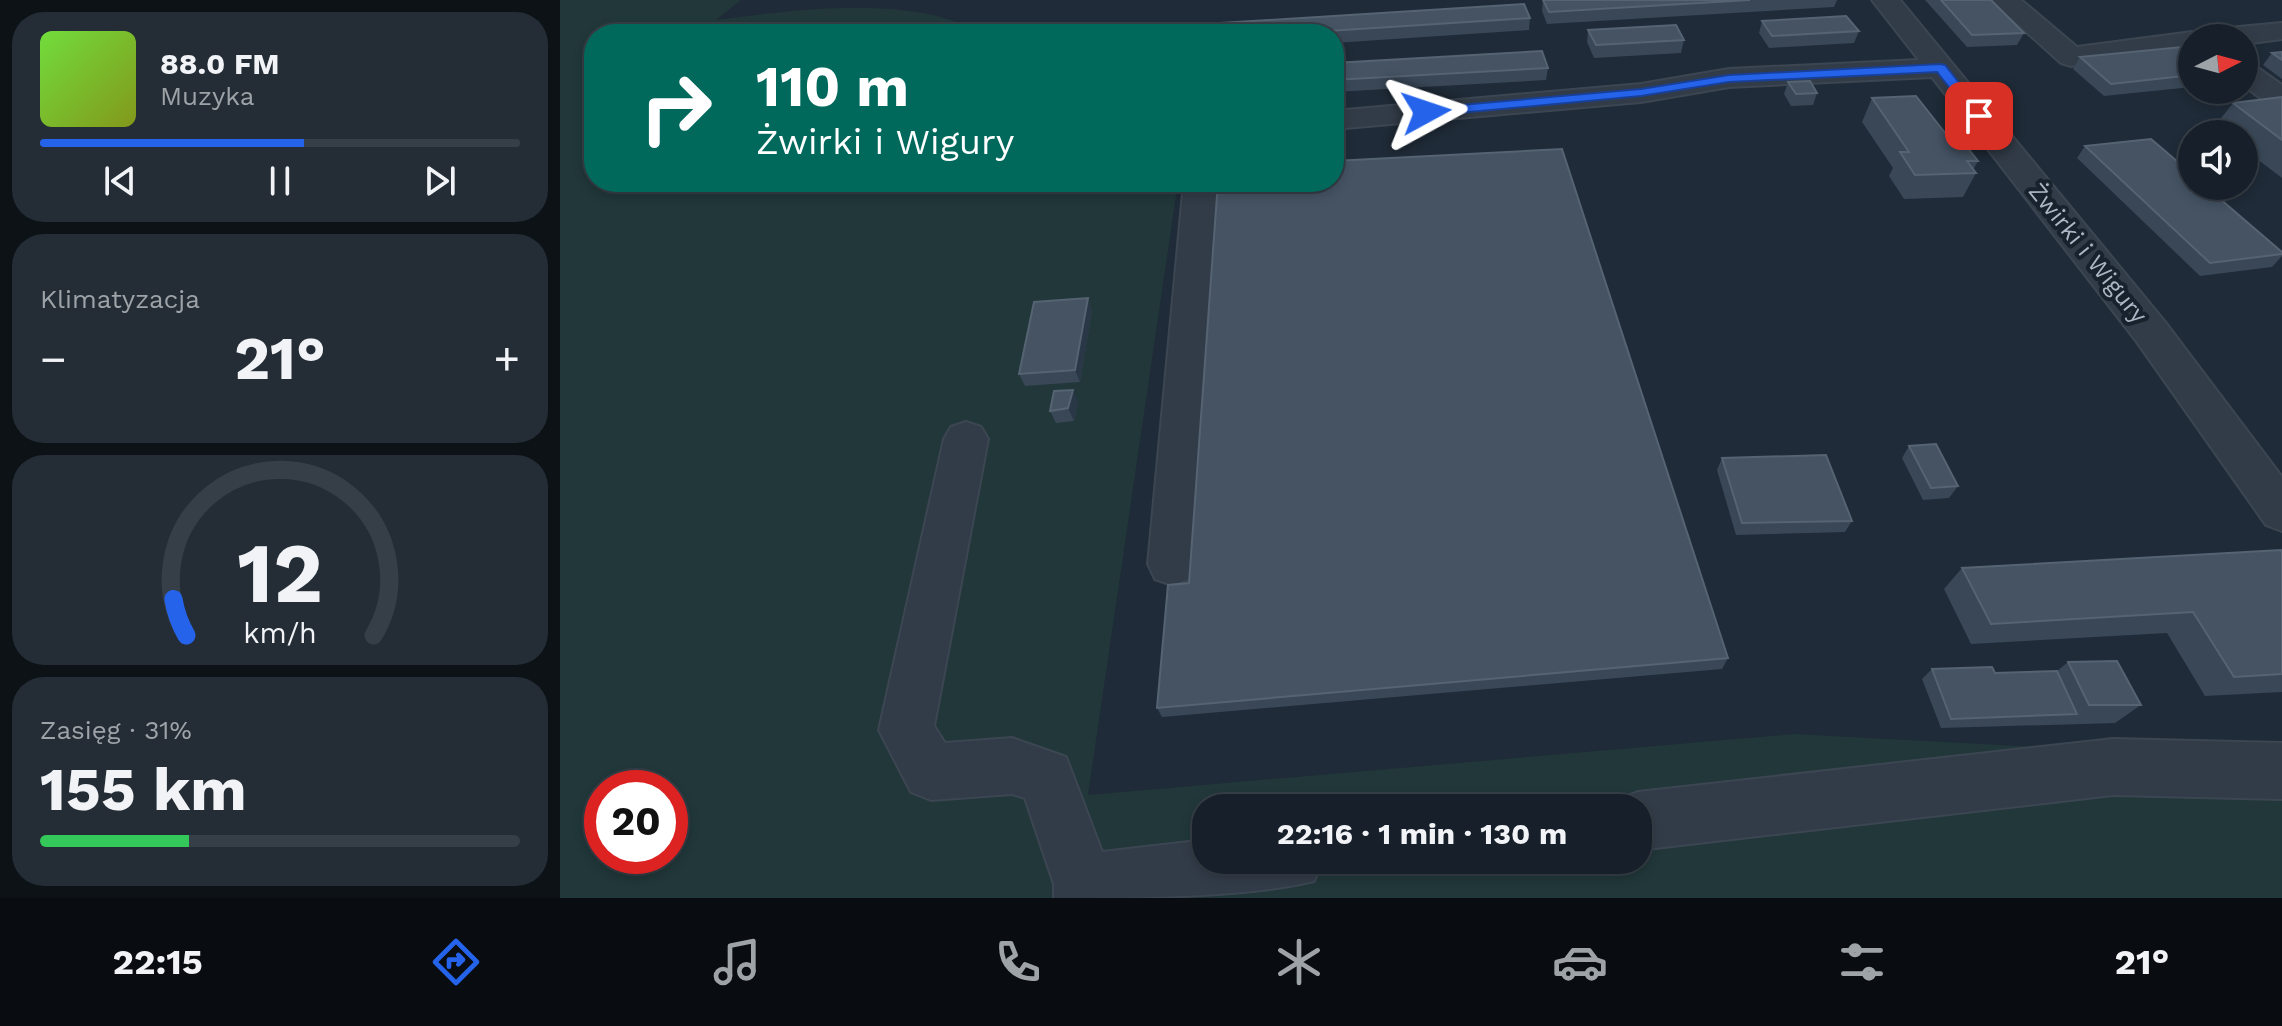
<!DOCTYPE html>
<html lang="pl">
<head>
<meta charset="utf-8">
<style>
	:root { --surface:#17202a; --page:#242d36; --text:#f1f3f6; --muted:#9ea3a8; --line:#363e47; --accent:#2563eb }
	body { margin:0; font-family:"Work Sans",sans-serif; background:var(--page); color:var(--text); height:100vh; display:flex; flex-direction:column; font-size:30px; white-space:nowrap }
	* { box-sizing:border-box; margin:0 }
	p { font-size:26px; color:var(--muted) }
	.icon { flex:none; width:44px; height:44px; fill:none; stroke:currentColor; stroke-width:2; stroke-linecap:round; stroke-linejoin:round }
	.map { position:relative; flex:1; overflow:hidden }
	.side { display:flex; flex-direction:column; gap:12px; padding:12px; background:#0d1217; width:560px }
	.side>* { flex:none }
	.banner { position:absolute; left:24px; top:24px; width:760px; height:168px; border-radius:32px; box-shadow:0 4px 12px #0003,0 0 0 2px var(--line); background:#00695c; color:#fff; overflow:hidden }
	.needle { width:52px; rotate:84deg }
	.tools { position:absolute; left:1618px; top:24px; display:grid; gap:16px }
	.tools a { display:grid; place-items:center; width:80px; height:80px; border-radius:50%; background:var(--surface); box-shadow:0 4px 12px #0003,0 0 0 2px var(--line); font-size:40px }
	.speed { position:absolute; left:24px; top:770px; display:flex; gap:16px; font-size:40px; font-weight:700; text-align:center }
	.speed>* { display:grid; place-content:center; width:104px; height:104px; border-radius:50%; background:var(--surface); box-shadow:0 4px 12px #0003,0 0 0 2px var(--line); line-height:1 }
	.speed .limit { border:12px solid #d22; background:#fff; color:#111 }
	.pin { position:absolute; display:grid; place-items:center; width:68px; height:68px; color:#fff; margin:-34px; border-radius:16px; box-shadow:0 4px 12px #0006 }
	.me { position:absolute; width:88px; margin:-44px; rotate:85deg; stroke-linejoin:round; filter:drop-shadow(0 0 6px #0008) }
	.turn { display:flex; align-items:center; gap:28px; height:168px; padding:0 40px; font-size:36px }
	.turn .icon { width:104px; height:104px; stroke-width:2.5 }
	.turn b { display:block; font-size:56px; line-height:68px }
	.big { font-size:60px; font-weight:700; line-height:1.1 }
	.side .tile { flex:1; display:flex; flex-direction:column; justify-content:center; gap:12px; min-width:0; padding:0 28px; border-radius:32px; background:var(--page) }
	.side .dial { align-items:center; gap:0 }
	.dial svg { height:208px; overflow:visible; fill:none; stroke:var(--line); stroke-width:7; stroke-linecap:round; text-anchor:middle }
	.dial text { fill:var(--text); stroke:none }
	.song { display:flex; align-items:center; gap:24px }
	.cover { width:96px; height:96px; border-radius:12px; background:linear-gradient(135deg,hsl(100 70% 55%),hsl(70 70% 35%)) }
	.played { height:8px; border-radius:4px; background:linear-gradient(90deg,var(--accent) 55%,var(--line) 55%) }
	.keys { display:flex; justify-content:space-around; direction:ltr }
	.heat { display:flex; justify-content:space-between; align-items:center; font-size:44px; direction:ltr }
	.charge { height:12px; border-radius:6px; background:linear-gradient(90deg,#34c759 31%,var(--line) 0) }
	.trip { position:absolute; left:632px; top:794px; width:460px; height:80px; border-radius:32px; background:var(--surface); box-shadow:0 4px 12px #0003,0 0 0 2px var(--line); font-weight:700; line-height:80px; text-align:center }
	.dock { display:flex; height:128px; justify-content:space-around; align-items:center; background:#090d11; color:var(--muted) }
	.dock .icon { width:56px; height:56px }
	.dock .current { color:var(--accent) }
	.dock b { font-size:36px; color:var(--text) }
	main { display:flex; flex:1; min-height:0 }
	.map>svg:first-child { display:block }
	.green { fill:#213739; fill-rule:evenodd }
	.lines { fill:none; stroke-linecap:round; stroke-linejoin:round }
	.minor-casing { stroke:#3c4652; stroke-width:4 }
	.minor { fill:#323c48; fill-rule:evenodd }
	.wall { fill:#394757 }
	.shaded-wall { fill:#293746 }
	.building { fill:#455363; stroke:#556372; stroke-width:2 }
	.route { fill:#2563eb; stroke:#184099; stroke-width:2 }
	.labels { text-anchor:middle; stroke-width:8; stroke-linejoin:round; paint-order:stroke }
	.street-label { font-size:24px; fill:#acb7c5; stroke:#18222d }
</style>
</head>
<body>
<main>
<section class="side">
<div class="tile">
<div class="song"><i class="cover"></i><div><b>88.0 FM</b><p>Muzyka</p></div></div>
<div class="played"></div>
<div class="keys"><svg class="icon" aria-label="previous" viewBox="0 0 24 24"><path d="M18 5L8 12l10 7zM5 5v14"/></svg><svg class="icon" aria-label="pause" viewBox="0 0 24 24"><path d="M8 5v14M16 5v14"/></svg><svg class="icon" aria-label="next" viewBox="0 0 24 24"><path d="M6 5l10 7-10 7zM19 5v14"/></svg></div>
</div>
<div class="tile"><p>Klimatyzacja</p>
<div class="heat"><a>−</a><b class="big">21°</b><a>+</a></div>
</div>
<div class="tile dial"><svg viewBox="0 0 100 80">
<path d="M14 69A42 42 0 1 1 86 69"/>
<path d="M14 69A42 42 0 0 1 9 55" stroke="#2563eb"/>
<text x="50" y="56" font-size="32" font-weight="700">12</text>
<text x="50" y="72" font-size="11">km/h</text>
</svg></div>
<div class="tile"><p>Zasięg · 31%</p><b class="big">155 km</b><div class="charge"></div></div>
</section>
<div class="map">
<svg width="1722" height="898" viewBox="0 0 1722 898">
	<rect width="100%" height="100%" fill="#1f2b38"/>
	<path class="green" d="M0 0H181L156 20C228 11 305 0 377 16 395 21 413 28 430 34H34V182H618L528 795 1234 734 1722 760V898H0ZM42 788H110V856H42ZM646 808H1078V860H646Z"/>
	<g class="lines">
		<defs>
			<path id="minor" d="M1312 0H1340L1605 322 1722 477V531L1706 525 1577 342 1372 77 1169 87 1081 102 774 129V111L1081 84 1169 69 1359 60Z
				M1431 0H1461L1517 47 1632 32 1643 37 1647 32 1657 29 1722 23V39L1684 44V38H1632V50L1511 66 1501 63Z
				M1684 63 1695 66 1722 85V108L1711 106 1684 86Z
				M624 182H658L636 564 629 579 612 585 595 579 588 564Z
				M406 422 421 427 428 439 374 726 385 743 452 738 506 757 542 852 646 840V860H763L754 881C685 898 570 898 494 898V884L465 798 452 794 371 800 351 792 319 730 384 439 391 427Z
				M1553 739 1722 743V799L1553 795 1078 850V808H1054L1057 800 1078 792Z"/>
		</defs>
		<use href="#minor" class="minor-casing"/>
		<use href="#minor" class="minor"/>
	</g>
	<path class="wall" d="M983 0H1277L1274 7 987 24 982 11Z
		M1365 0H1431L1464 33 1457 45 1407 47Z
		M970 18 969 30 774 43V34H661Z
		M1202 21 1299 31 1294 43 1209 48 1199 33Z
		M1028 30 1124 40 1121 53 1034 58 1027 42Z
		M1632 46V87L1544 96 1513 69 1520 57Z
		M1722 52V79L1703 65 1712 53Z
		M774 63 988 68 986 80 774 92Z
		M1228 82 1257 93 1253 105 1231 106 1224 94Z
		M1722 97V178L1684 149V134H1665L1655 126 1673 103Z
		M1312 98 1393 143 1418 161 1413 170 1416 173 1403 197 1344 199 1329 176 1333 168 1302 122Z
		M1525 146 1722 252V256L1712 267 1640 276 1517 158Z
		M528 298 532 311 520 382 465 386 459 374Z
		M518 402 514 421 496 423 490 411Z
		M1349 446 1398 486 1389 498 1363 500 1342 458Z
		M1162 458 1292 521 1285 532 1176 535 1157 470Z
		M1722 552V692L1645 696 1607 633 1411 644 1384 589 1402 568Z
		M1168 658 1162 669 602 717 597 708Z
		M1508 662 1581 705 1555 723 1381 728 1362 679 1372 669 1435 673 1497 671Z"/>
	<path class="shaded-wall" d="M528 298 532 311 520 382 515 370Z
		M513 390 518 402 514 421 508 408Z"/>
	<path class="building" d="M983 0H1190L989 12Z
		M1381 0H1431L1464 33 1412 35Z
		M964 4 970 18 721 34H661V23Z
		M1286 16 1299 31 1212 36 1202 21Z
		M1116 25 1124 40 1036 45 1028 30Z
		M1632 46V75L1551 84 1520 57Z
		M982 51 988 68 774 80V63Z
		M1722 52V60L1712 53Z
		M1250 81 1257 93 1236 94 1228 82Z
		M1356 96 1393 143 1403 142 1418 161H1407L1416 173 1355 175 1340 152H1349L1312 98Z
		M1722 97V140L1673 103Z
		M1591 139 1632 174V186H1645L1722 252V254L1650 263 1525 146Z
		M1002 149 1168 658 597 708 608 585 629 583 658 182H774V161Z
		M528 298 515 370 459 374 474 302Z
		M513 390 508 408 490 411 494 391Z
		M1376 444 1398 486 1371 488 1349 446Z
		M1266 455 1292 521 1182 523 1162 458Z
		M1721 550 1722 552V674L1674 677 1633 612 1431 624 1402 568Z
		M1557 661 1581 705H1529L1508 662Z
		M1432 667 1435 673 1497 671 1517 714 1391 719 1372 669Z
		M761 798 762 808H732V801Z"/>
	<path class="route" d="M1380 64 1385 65 1423 113V119H1414L1377 72 1169 82 1081 96 866 116 860 112 866 108 1081 89 1169 75Z"/>
	<g class="labels">
		<g class="street-label">
			<text transform="translate(1528 253) rotate(51)" y="8">Żwirki i Wigury</text>
		</g>
	</g>
</svg>
<div class="tools">
<a><svg class="needle" viewBox="-14 -14 28 28"><path d="M0-13l5 13h-10z" fill="#e53935"/><path d="M0 13l5-13h-10z" fill="#9ea3a8"/></svg></a>
<a><svg class="icon" aria-label="sound" viewBox="0 0 24 24"><path d="M4 9h4l5-4v14l-5-4H4zM17 9q2 3 0 6"/></svg></a>
</div>
<div class="speed"><div class="limit">20</div></div>
<div class="pin" style="left:1419px;top:116px;background:#d93025"><svg class="icon" aria-label="arrive" viewBox="0 0 24 24"><path d="M6 21V4h12l-3 4 3 4H6"/></svg></div>
<svg class="me" style="left:866px;top:112px" viewBox="-20 -20 40 40"><path d="M0-17L14 15 0 8-14 15z" fill="#2563eb" stroke="#fff" stroke-width="4"/></svg>
<div class="trip">22:16 · 1 min · 130 m</div>
<div class="banner">
<div class="turn"><svg class="icon" aria-label="right" viewBox="0 0 24 24"><path d="M7 20v-9h11M14 6l5 5-5 5"/></svg><div><b>110 m</b>Żwirki i Wigury</div></div>
</div>
</div>
</main>
<nav class="dock">
<b>22:15</b>
<svg class="icon current" aria-label="directions" viewBox="0 0 24 24"><path d="M12 3l9 9-9 9-9-9zM9 14v-3h6M13 9l2 2-2 2"/></svg>
<svg class="icon" aria-label="music" viewBox="0 0 24 24"><path d="M9 18V5l10-2v13"/><circle cx="6" cy="18" r="3"/><circle cx="16" cy="16" r="3"/></svg>
<svg class="icon" aria-label="phone" viewBox="0 0 24 24"><path d="M5 4h4l2 5-3 2q2 4 5 5l2-3 5 2v4C11 20 4 13 5 4z"/></svg>
<svg class="icon" aria-label="climate" viewBox="0 0 24 24"><path d="M12 3v18M4 7l16 10M4 17L20 7"/></svg>
<svg class="icon" aria-label="car" viewBox="0 0 24 24"><path d="M5 17H2v-5l4-1 3-4h7l3 4 3 1v5h-3M9 17h6M6 11h13"/><circle cx="7" cy="17" r="2"/><circle cx="17" cy="17" r="2"/></svg>
<svg class="icon" aria-label="filters" viewBox="0 0 24 24"><path d="M4 7h16M4 17h16"/><circle cx="9" cy="7" r="2"/><circle cx="15" cy="17" r="2"/></svg>
<b>21°</b>
</nav>
</body>
</html>
